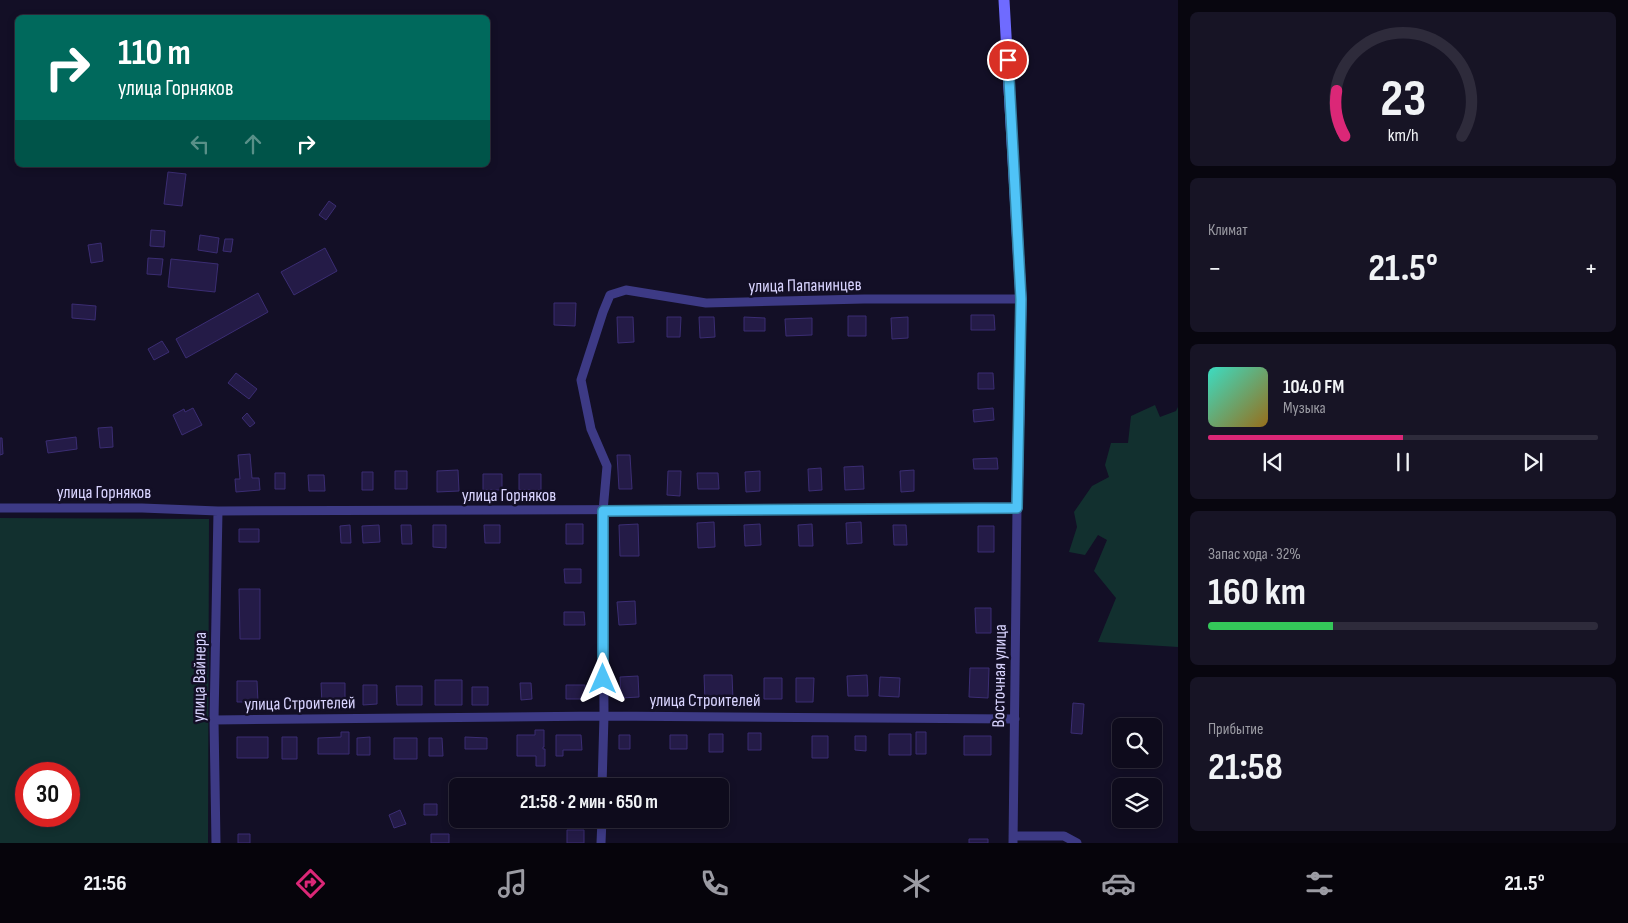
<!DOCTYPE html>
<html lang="ru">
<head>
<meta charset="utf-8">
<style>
	:root { --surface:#0e0b1c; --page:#171425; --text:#f1f3f6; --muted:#9b9ba3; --line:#2e2b3b; --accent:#db2777 }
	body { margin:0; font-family:"Sofia Sans Condensed",sans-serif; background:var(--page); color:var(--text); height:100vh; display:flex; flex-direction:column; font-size:19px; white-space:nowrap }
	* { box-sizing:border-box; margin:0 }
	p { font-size:16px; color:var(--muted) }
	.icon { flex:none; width:28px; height:28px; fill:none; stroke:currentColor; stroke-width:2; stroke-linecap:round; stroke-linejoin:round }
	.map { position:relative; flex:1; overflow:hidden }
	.sheet { display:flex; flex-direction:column; gap:12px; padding:12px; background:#08060f; width:450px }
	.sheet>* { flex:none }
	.guide { position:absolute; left:15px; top:15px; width:475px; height:152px; border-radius:8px; box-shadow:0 2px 8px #0003,0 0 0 1px var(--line); background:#00695c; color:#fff; overflow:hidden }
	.buttons { position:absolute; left:1112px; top:718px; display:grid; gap:10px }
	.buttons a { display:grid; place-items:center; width:50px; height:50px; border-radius:8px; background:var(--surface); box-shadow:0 2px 8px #0003,0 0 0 1px var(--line); font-size:25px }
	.speed { position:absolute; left:15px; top:762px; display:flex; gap:10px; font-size:25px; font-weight:700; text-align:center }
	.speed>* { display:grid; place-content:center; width:65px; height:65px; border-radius:50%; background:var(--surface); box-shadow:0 2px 8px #0003,0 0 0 1px var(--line); line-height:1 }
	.speed .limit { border:8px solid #d22; background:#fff; color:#111 }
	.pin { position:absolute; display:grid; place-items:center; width:42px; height:42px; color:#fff; margin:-21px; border:2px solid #fff; border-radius:50%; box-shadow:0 1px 5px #0007 }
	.me { position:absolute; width:55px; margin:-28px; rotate:0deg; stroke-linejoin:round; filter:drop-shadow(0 0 4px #0008) }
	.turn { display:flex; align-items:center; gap:18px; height:105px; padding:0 20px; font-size:22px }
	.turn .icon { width:65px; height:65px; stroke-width:2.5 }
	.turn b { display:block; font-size:35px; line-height:42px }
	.lanes { display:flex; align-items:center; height:48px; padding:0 20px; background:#0003; justify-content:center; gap:25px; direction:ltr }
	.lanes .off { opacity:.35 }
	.big { font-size:38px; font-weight:700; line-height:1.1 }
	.sheet .widget { flex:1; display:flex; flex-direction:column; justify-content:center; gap:8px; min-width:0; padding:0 18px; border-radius:8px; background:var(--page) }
	.sheet .dial { align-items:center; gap:0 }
	.dial svg { height:130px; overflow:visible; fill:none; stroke:var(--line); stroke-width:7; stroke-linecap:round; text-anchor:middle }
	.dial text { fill:var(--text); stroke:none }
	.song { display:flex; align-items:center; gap:15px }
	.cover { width:60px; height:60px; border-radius:8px; background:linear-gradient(135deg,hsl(170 70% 55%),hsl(40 70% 35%)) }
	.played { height:5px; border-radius:2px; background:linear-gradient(90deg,var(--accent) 50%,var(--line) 50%) }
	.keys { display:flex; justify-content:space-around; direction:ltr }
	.heat { display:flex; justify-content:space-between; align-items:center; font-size:28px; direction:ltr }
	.charge { height:8px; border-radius:4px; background:linear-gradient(90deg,#34c759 32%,var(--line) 0) }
	.trip { position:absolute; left:449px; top:778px; width:280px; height:50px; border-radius:8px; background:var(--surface); box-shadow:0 2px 8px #0003,0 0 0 1px var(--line); font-weight:700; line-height:50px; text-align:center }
	.dock { display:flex; height:80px; justify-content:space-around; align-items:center; background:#06040b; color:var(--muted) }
	.dock .icon { width:35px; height:35px }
	.dock .selected { color:var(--accent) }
	.dock b { font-size:22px; color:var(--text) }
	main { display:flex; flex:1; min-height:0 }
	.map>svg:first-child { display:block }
	.green { fill:#12302f; fill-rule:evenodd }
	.building { fill:#241b47; stroke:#3b2d73 }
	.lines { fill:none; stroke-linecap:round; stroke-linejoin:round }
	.street { stroke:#3d3a85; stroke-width:9 }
	.secondary { stroke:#6f6bff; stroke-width:11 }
	.route-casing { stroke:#337fa1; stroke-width:12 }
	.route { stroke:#4fc3f7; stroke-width:9 }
	.labels { text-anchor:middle; stroke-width:5; stroke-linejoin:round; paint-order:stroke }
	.street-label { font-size:18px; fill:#d9d4ff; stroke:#130f26 }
</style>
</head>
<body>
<main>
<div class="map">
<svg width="1178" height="843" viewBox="0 0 1178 843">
	<rect width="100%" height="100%" fill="#130f26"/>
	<path class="green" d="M1155 405 1160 417 1176 411 1178 407V647L1098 642 1116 598 1094 571 1107 540 1098 535 1085 555 1069 552 1077 527 1074 512 1092 486 1109 477 1105 465 1111 443H1128L1131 416Z
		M0 518 209 519 208 843H0ZM26 774H69V816H26Z"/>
	<path class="building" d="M168 172 186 174 182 206 164 204Z
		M329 201 336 206 326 220 319 215Z
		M151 230 165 231 164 247 150 246Z
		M200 235 219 238 217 253 198 250Z
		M225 239H233L231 252 223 251Z
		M101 243 103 261 91 263 88 245Z
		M325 248 337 271 294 295 281 272Z
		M148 258 163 259 161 275 147 274Z
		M171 259 218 264 215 292 168 287Z
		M258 293 268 312 186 358 176 339Z
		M554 303H576L575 326 554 325Z
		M72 304 96 306 95 320 72 318Z
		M971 315H994L995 330H971Z
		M848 316H866V336H848Z
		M617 317H633L634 342 618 343Z
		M667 317H681L680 337H667Z
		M699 317H714L715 337 700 338Z
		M744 317 765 318V331H744Z
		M908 317V338L892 339 891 318Z
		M812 318V335L786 336 785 319Z
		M162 341 169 352 154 360 148 349Z
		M236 373 257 389 249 399 228 383Z
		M978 373H993L994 389H978Z
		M193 408 202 425 182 435 173 415 184 409 185 412Z
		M993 408 994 420 974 422 973 410Z
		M247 413 255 423 250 427 242 418Z
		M112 427 113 447 100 448 98 428Z
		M76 437 77 449 48 453 46 441Z
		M0 438H2L3 454 0 455Z
		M250 454 252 478H259L260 490 236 492 235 479H240L238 455Z
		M617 455H630L632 489H619Z
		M997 458 998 469H974L973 459Z
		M863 466 864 489 845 490 844 467Z
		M821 468 822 490 809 491 808 469Z
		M458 470 459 491 437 492V471Z
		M914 470V491L901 492 900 471Z
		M395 471H407V489H395Z
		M668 471H681L680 496 667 495Z
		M760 471V491L746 492 745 472Z
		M362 472H373V490H362Z
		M275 473H285V489H275Z
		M697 473H718L719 489H698Z
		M483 474H502V490H483Z
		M519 474H541V490H519Z
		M308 475H324L325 491H309Z
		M714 522 715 547 698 548 697 523Z
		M861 522 862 543 847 544 846 523Z
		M566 524H583V544H566Z
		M638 524 639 556H620L619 525Z
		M760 524 761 545 745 546 744 525Z
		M812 524 813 546H799L798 525Z
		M350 525 351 543H341L340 526Z
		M379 525 380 542 363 543 362 526Z
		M401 525H411L412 544H402Z
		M433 525H446V548L433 547Z
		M484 525H500V543H485Z
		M893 525H906L907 545H894Z
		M978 526H994V552H978Z
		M239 529H259V542H239Z
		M564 569H581V583H565Z
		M239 589H260V639H240Z
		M635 601 636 624 619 625 617 602Z
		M975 608H991V633H976Z
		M564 612H584L585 625H564Z
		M970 668H989L988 698 969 697Z
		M704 675H732L733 700 705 701Z
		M867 675 868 696H848L847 676Z
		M638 676 639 697 621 698 620 677Z
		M880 677 900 678 899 697 879 696Z
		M764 678H782V699H764Z
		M796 678H814L813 702H796Z
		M435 680H462V705H435Z
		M237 681H257L258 702H237Z
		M321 683H345V705H322Z
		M520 683H531L532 699 521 700Z
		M363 685H377V704L363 705Z
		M566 685H585V699H566Z
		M396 686H422V705H397Z
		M472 687H488V705H472Z
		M1073 703 1084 704 1082 734 1071 733Z
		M535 730H544V747H543V749H545V766H536V756H517V735H535Z
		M341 732H349V754H318V738L341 737Z
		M916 732H926V754H916Z
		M748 733H761V750H748Z
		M709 734H723V752H709Z
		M889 734H911V755H889Z
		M556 735H581L582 750H563V756H556Z
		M619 735H630V749H619Z
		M670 735H687V749H670Z
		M812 736H828V758H812Z
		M855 736H866V751L855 750Z
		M964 736H991V755H964Z
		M237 737H268V758H237Z
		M282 737H297V759H282Z
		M370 737V755H357V738Z
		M465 737 487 738V749H465Z
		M394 738H417V759H394Z
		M429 738H442L443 756H429Z
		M424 804H437V815H424Z
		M400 810 406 824 394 828 389 815Z
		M567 830H584V843H567Z
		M238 834H250V843H238Z
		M431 834H449V843H431Z
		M969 839H988V843H969Z"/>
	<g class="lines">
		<path class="street" d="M0 508H142L218 511 1017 508 1013 843
			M214 720 604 716 1015 719
			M602 786 604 716 603 511 607 466 591 429 581 380 603 312 610 295 626 290 706 303 864 299H1021
			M1013 836H1064L1077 843
			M216 843 214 720 218 511
			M601 843 602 819"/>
		<path class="secondary" d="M1004 0 1021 299 1017 508"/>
	</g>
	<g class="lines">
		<defs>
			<path id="route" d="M603 679V511L1017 508 1021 299 1008 60"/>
		</defs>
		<use href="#route" class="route-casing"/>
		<use href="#route" class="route"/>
	</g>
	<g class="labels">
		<g class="street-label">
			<text transform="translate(805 285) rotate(-1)" y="6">улица Папанинцев</text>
			<text x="104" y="498">улица Горняков</text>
			<text x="509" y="501">улица Горняков</text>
			<text transform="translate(999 676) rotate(-89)" y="6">Восточная улица</text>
			<text transform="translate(199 677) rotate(-89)" y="6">улица Вайнера</text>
			<text x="705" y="706">улица Строителей</text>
			<text transform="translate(300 703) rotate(-1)" y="6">улица Строителей</text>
		</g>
	</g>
</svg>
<div class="buttons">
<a><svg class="icon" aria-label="search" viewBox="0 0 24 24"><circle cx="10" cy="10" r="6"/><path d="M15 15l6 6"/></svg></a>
<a><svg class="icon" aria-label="layers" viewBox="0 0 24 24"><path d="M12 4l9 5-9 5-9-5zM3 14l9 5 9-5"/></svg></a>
</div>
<div class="speed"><div class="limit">30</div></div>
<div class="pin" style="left:1008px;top:60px;background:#d93025"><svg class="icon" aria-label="arrive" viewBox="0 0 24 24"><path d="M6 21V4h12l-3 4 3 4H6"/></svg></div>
<svg class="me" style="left:603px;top:679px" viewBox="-20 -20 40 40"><path d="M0-17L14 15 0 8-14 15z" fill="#4fc3f7" stroke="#fff" stroke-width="4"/></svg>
<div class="trip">21:58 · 2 мин · 650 m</div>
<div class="guide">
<div class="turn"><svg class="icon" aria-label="right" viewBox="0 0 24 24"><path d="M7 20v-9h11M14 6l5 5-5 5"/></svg><div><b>110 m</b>улица Горняков</div></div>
<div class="lanes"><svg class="icon off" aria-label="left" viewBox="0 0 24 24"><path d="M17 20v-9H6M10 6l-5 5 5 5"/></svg><svg class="icon off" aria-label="ahead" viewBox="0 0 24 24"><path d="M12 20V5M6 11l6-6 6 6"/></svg><svg class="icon" aria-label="right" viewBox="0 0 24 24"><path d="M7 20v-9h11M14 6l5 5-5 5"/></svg></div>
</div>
</div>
<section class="sheet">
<div class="widget dial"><svg viewBox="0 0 100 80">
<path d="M14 69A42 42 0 1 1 86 69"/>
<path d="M14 69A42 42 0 0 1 9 41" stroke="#db2777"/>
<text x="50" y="56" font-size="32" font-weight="700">23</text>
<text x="50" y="72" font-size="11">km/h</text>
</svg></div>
<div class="widget"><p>Климат</p>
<div class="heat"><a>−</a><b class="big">21.5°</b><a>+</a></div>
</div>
<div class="widget">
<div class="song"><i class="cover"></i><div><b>104.0 FM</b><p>Музыка</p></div></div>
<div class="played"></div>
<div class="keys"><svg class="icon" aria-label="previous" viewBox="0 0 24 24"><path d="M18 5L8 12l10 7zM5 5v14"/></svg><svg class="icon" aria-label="pause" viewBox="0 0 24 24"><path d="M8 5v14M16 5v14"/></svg><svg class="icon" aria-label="next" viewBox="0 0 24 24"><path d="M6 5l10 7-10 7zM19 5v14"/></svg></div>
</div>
<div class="widget"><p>Запас хода · 32%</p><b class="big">160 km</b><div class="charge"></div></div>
<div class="widget"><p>Прибытие</p><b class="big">21:58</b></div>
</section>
</main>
<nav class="dock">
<b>21:56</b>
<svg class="icon selected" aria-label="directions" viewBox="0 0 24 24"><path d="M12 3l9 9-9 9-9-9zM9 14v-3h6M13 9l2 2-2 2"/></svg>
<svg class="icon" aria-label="music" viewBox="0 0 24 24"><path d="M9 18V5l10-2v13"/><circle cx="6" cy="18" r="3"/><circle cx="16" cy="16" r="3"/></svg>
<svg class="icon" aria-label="phone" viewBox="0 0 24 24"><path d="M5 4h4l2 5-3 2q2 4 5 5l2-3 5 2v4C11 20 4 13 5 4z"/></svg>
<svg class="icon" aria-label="climate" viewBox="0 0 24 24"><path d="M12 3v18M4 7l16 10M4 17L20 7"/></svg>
<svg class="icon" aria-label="car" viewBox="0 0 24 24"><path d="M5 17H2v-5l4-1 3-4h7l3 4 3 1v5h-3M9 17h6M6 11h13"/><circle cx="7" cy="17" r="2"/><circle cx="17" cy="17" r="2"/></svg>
<svg class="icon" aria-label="filters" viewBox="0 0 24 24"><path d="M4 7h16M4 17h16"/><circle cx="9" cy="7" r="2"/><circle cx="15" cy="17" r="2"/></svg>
<b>21.5°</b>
</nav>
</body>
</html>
